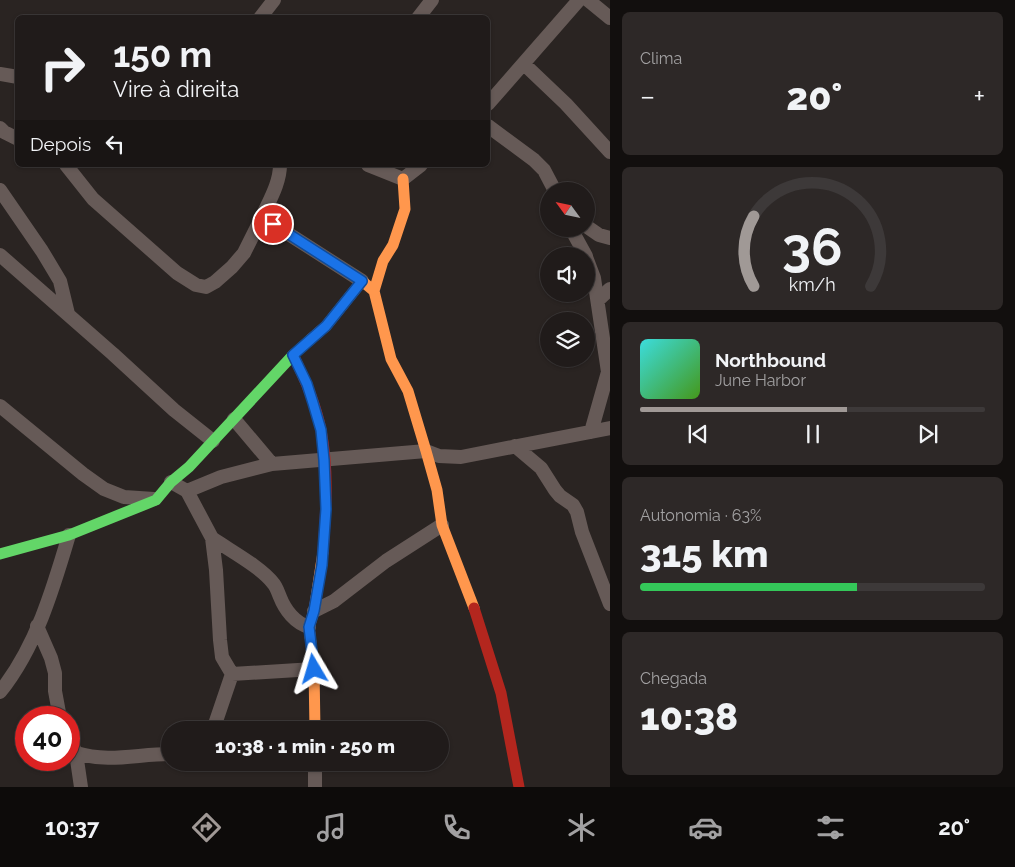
<!DOCTYPE html>
<html lang="pt">
<head>
<meta charset="utf-8">
<style>
	:root { --surface:#201b1a; --page:#2d2827; --text:#f1f3f6; --muted:#a2a1a2; --line:#3d3939; --accent:#a09996 }
	body { margin:0; font-family:Raleway,sans-serif; background:var(--page); color:var(--text); height:100vh; display:flex; flex-direction:column; font-size:19px; white-space:nowrap }
	* { box-sizing:border-box; margin:0 }
	p { font-size:16px; color:var(--muted) }
	.icon { flex:none; width:28px; height:28px; fill:none; stroke:currentColor; stroke-width:2; stroke-linecap:round; stroke-linejoin:round }
	.map { position:relative; flex:1; overflow:hidden }
	.side { display:flex; flex-direction:column; gap:12px; padding:12px; background:#120f0e; width:405px }
	.side>* { flex:none }
	.guide { position:absolute; left:15px; top:15px; width:475px; height:152px; border-radius:8px; box-shadow:0 1px 4px #0004,0 0 0 1px var(--line); background:#201b1a; color:var(--text); overflow:hidden }
	.needle { width:32px; rotate:303deg }
	.controls { position:absolute; left:540px; top:182px; display:grid; gap:10px }
	.controls a { display:grid; place-items:center; width:55px; height:55px; border-radius:50%; background:var(--surface); box-shadow:0 1px 4px #0004,0 0 0 1px var(--line); font-size:25px }
	.speed { position:absolute; left:15px; top:706px; display:flex; gap:10px; font-size:25px; font-weight:700; text-align:center }
	.speed>* { display:grid; place-content:center; width:65px; height:65px; border-radius:50%; background:var(--surface); box-shadow:0 1px 4px #0004,0 0 0 1px var(--line); line-height:1 }
	.speed .limit { border:8px solid #d22; background:#fff; color:#111 }
	.pin { position:absolute; display:grid; place-items:center; width:42px; height:42px; color:#fff; margin:-21px; border:2px solid #fff; border-radius:50%; box-shadow:0 1px 5px #0007 }
	.me { position:absolute; width:55px; margin:-28px; rotate:353deg; stroke-linejoin:round; filter:drop-shadow(0 0 4px #0008) }
	.turn { display:flex; align-items:center; gap:18px; height:105px; padding:0 15px; font-size:22px }
	.turn .icon { width:65px; height:65px; stroke-width:2.5 }
	.turn b { display:block; font-size:35px; line-height:42px }
	.then { display:flex; align-items:center; height:48px; padding:0 15px; background:#0003; gap:10px; font-size:19px }
	.big { font-size:38px; font-weight:800; line-height:1.1 }
	.side .widget { flex:1; display:flex; flex-direction:column; justify-content:center; gap:8px; min-width:0; padding:0 18px; border-radius:8px; background:var(--page) }
	.side .dial { align-items:center; gap:0 }
	.dial svg { height:130px; overflow:visible; fill:none; stroke:var(--line); stroke-width:7; stroke-linecap:round; text-anchor:middle }
	.dial text { fill:var(--text); stroke:none }
	.song { display:flex; align-items:center; gap:15px }
	.cover { width:60px; height:60px; border-radius:8px; background:linear-gradient(135deg,hsl(180 70% 55%),hsl(100 70% 35%)) }
	.played { height:5px; border-radius:2px; background:linear-gradient(90deg,var(--accent) 60%,var(--line) 60%) }
	.keys { display:flex; justify-content:space-around; direction:ltr }
	.heat { display:flex; justify-content:space-between; align-items:center; font-size:28px; direction:ltr }
	.charge { height:8px; border-radius:4px; background:linear-gradient(90deg,#34c759 63%,var(--line) 0) }
	.trip { position:absolute; left:161px; top:721px; width:288px; height:50px; border-radius:25px; background:var(--surface); box-shadow:0 1px 4px #0004,0 0 0 1px var(--line); font-weight:800; line-height:50px; text-align:center }
	.dock { display:flex; height:80px; justify-content:space-around; align-items:center; background:#0d0b0a; color:var(--muted) }
	.dock .icon { width:35px; height:35px }
	.dock .selected { color:var(--accent) }
	.dock b { font-size:22px; color:var(--text) }
	main { display:flex; flex:1; min-height:0 }
	.map>svg:first-child { display:block }
	.lines { fill:none; stroke-linecap:round; stroke-linejoin:round }
	.street { stroke:#665a57; stroke-width:14 }
	.fast { stroke:#63d668; stroke-width:11 }
	.slow { stroke:#ff974d; stroke-width:11 }
	.jam { stroke:#b3261e; stroke-width:11 }
	.route-casing { stroke:#114b97; stroke-width:12 }
	.route { stroke:#1a73e8; stroke-width:9 }
</style>
</head>
<body>
<main>
<div class="map">
<svg width="610" height="787" viewBox="0 0 610 787">
	<rect width="100%" height="100%" fill="#2a2422"/>
	<g class="lines">
		<path class="street" d="M588 0 610 18
			M260 18 274 0
			M418 18 432 0
			M524 64 566 104 610 152
			M0 74 18 77
			M488 104 579 0
			M488 126 534 160 544 170 555 191
			M0 128 4 132 18 139
			M66 165 93 199 177 273 196 285 206 287 215 282 232 267 244 253 262 217
			M280 165C280 183 269 201 262 217L362 281
			M368 165 403 179 421 165
			M0 190 42 251 60 281 68 314
			M586 226 599 235 610 238
			M572 229 575 236 586 256
			M0 255 113 354 174 410 213 441
			M586 257 594 278 608 372 591 432
			M598 300 610 289
			M0 406 83 474 104 489 124 497 154 499
			M234 419 272 464
			M515 446 541 468 555 490 560 496 573 505 577 512 582 532 610 604
			M171 482 187 491 221 477 272 464 426 451 439 456 461 457 610 428
			M187 491 212 538 216 570 220 640 222 657 232 674 213 730
			M212 538C229 550 261 567 273 583 276 586 278 592 280 597 285 610 295 623 309 627
			M314 611 334 601 386 561 442 525
			M37 626 51 658 55 673V691L60 718
			M232 674 314 669
			M0 692C36 647 53 589 69 535
			M69 738 76 753 81 787
			M76 753C109 763 137 754 170 754
			M315 762V787"/>
		<path class="fast" d="M0 554 69 535 156 500 171 482 189 467 293 355 311 339"/>
		<path class="slow" d="M374 291 391 359 408 391 426 451 437 490 442 525 474 608
			M311 339 326 326 362 281 374 291 383 261 393 245 405 209 403 179
			M315 730 314 669 309 627 314 611 323 552"/>
		<path class="jam" d="M293 355C305 379 316 404 321 430 329 469 326 512 323 552
			M474 608 501 693 519 787"/>
	</g>
	<g class="lines">
		<defs>
			<path id="route" d="M273 224 362 281 326 326 293 355 307 384 313 403 321 430 324 460 326 509 322 565 314 611 309 627 314 669"/>
		</defs>
		<use href="#route" class="route-casing"/>
		<use href="#route" class="route"/>
	</g>
</svg>
<div class="controls">
<a><svg class="needle" viewBox="-14 -14 28 28"><path d="M0-13l5 13h-10z" fill="#e53935"/><path d="M0 13l5-13h-10z" fill="#a2a1a2"/></svg></a>
<a><svg class="icon" aria-label="sound" viewBox="0 0 24 24"><path d="M4 9h4l5-4v14l-5-4H4zM17 9q2 3 0 6"/></svg></a>
<a><svg class="icon" aria-label="layers" viewBox="0 0 24 24"><path d="M12 4l9 5-9 5-9-5zM3 14l9 5 9-5"/></svg></a>
</div>
<div class="speed"><div class="limit">40</div></div>
<div class="pin" style="left:273px;top:224px;background:#d93025"><svg class="icon" aria-label="arrive" viewBox="0 0 24 24"><path d="M6 21V4h12l-3 4 3 4H6"/></svg></div>
<svg class="me" style="left:314px;top:669px" viewBox="-20 -20 40 40"><path d="M0-17L14 15 0 8-14 15z" fill="#1a73e8" stroke="#fff" stroke-width="4"/></svg>
<div class="trip">10:38 · 1 min · 250 m</div>
<div class="guide">
<div class="turn"><svg class="icon" aria-label="right" viewBox="0 0 24 24"><path d="M7 20v-9h11M14 6l5 5-5 5"/></svg><div><b>150 m</b>Vire à direita</div></div>
<div class="then">Depois<svg class="icon" aria-label="left" viewBox="0 0 24 24"><path d="M17 20v-9H6M10 6l-5 5 5 5"/></svg></div>
</div>
</div>
<section class="side">
<div class="widget"><p>Clima</p>
<div class="heat"><a>−</a><b class="big">20°</b><a>+</a></div>
</div>
<div class="widget dial"><svg viewBox="0 0 100 80">
<path d="M14 69A42 42 0 1 1 86 69"/>
<path d="M14 69A42 42 0 0 1 14 26" stroke="#a09996"/>
<text x="50" y="56" font-size="32" font-weight="700">36</text>
<text x="50" y="72" font-size="11">km/h</text>
</svg></div>
<div class="widget">
<div class="song"><i class="cover"></i><div><b>Northbound</b><p>June Harbor</p></div></div>
<div class="played"></div>
<div class="keys"><svg class="icon" aria-label="previous" viewBox="0 0 24 24"><path d="M18 5L8 12l10 7zM5 5v14"/></svg><svg class="icon" aria-label="pause" viewBox="0 0 24 24"><path d="M8 5v14M16 5v14"/></svg><svg class="icon" aria-label="next" viewBox="0 0 24 24"><path d="M6 5l10 7-10 7zM19 5v14"/></svg></div>
</div>
<div class="widget"><p>Autonomia · 63%</p><b class="big">315 km</b><div class="charge"></div></div>
<div class="widget"><p>Chegada</p><b class="big">10:38</b></div>
</section>
</main>
<nav class="dock">
<b>10:37</b>
<svg class="icon selected" aria-label="directions" viewBox="0 0 24 24"><path d="M12 3l9 9-9 9-9-9zM9 14v-3h6M13 9l2 2-2 2"/></svg>
<svg class="icon" aria-label="music" viewBox="0 0 24 24"><path d="M9 18V5l10-2v13"/><circle cx="6" cy="18" r="3"/><circle cx="16" cy="16" r="3"/></svg>
<svg class="icon" aria-label="phone" viewBox="0 0 24 24"><path d="M5 4h4l2 5-3 2q2 4 5 5l2-3 5 2v4C11 20 4 13 5 4z"/></svg>
<svg class="icon" aria-label="climate" viewBox="0 0 24 24"><path d="M12 3v18M4 7l16 10M4 17L20 7"/></svg>
<svg class="icon" aria-label="car" viewBox="0 0 24 24"><path d="M5 17H2v-5l4-1 3-4h7l3 4 3 1v5h-3M9 17h6M6 11h13"/><circle cx="7" cy="17" r="2"/><circle cx="17" cy="17" r="2"/></svg>
<svg class="icon" aria-label="filters" viewBox="0 0 24 24"><path d="M4 7h16M4 17h16"/><circle cx="9" cy="7" r="2"/><circle cx="15" cy="17" r="2"/></svg>
<b>20°</b>
</nav>
</body>
</html>
